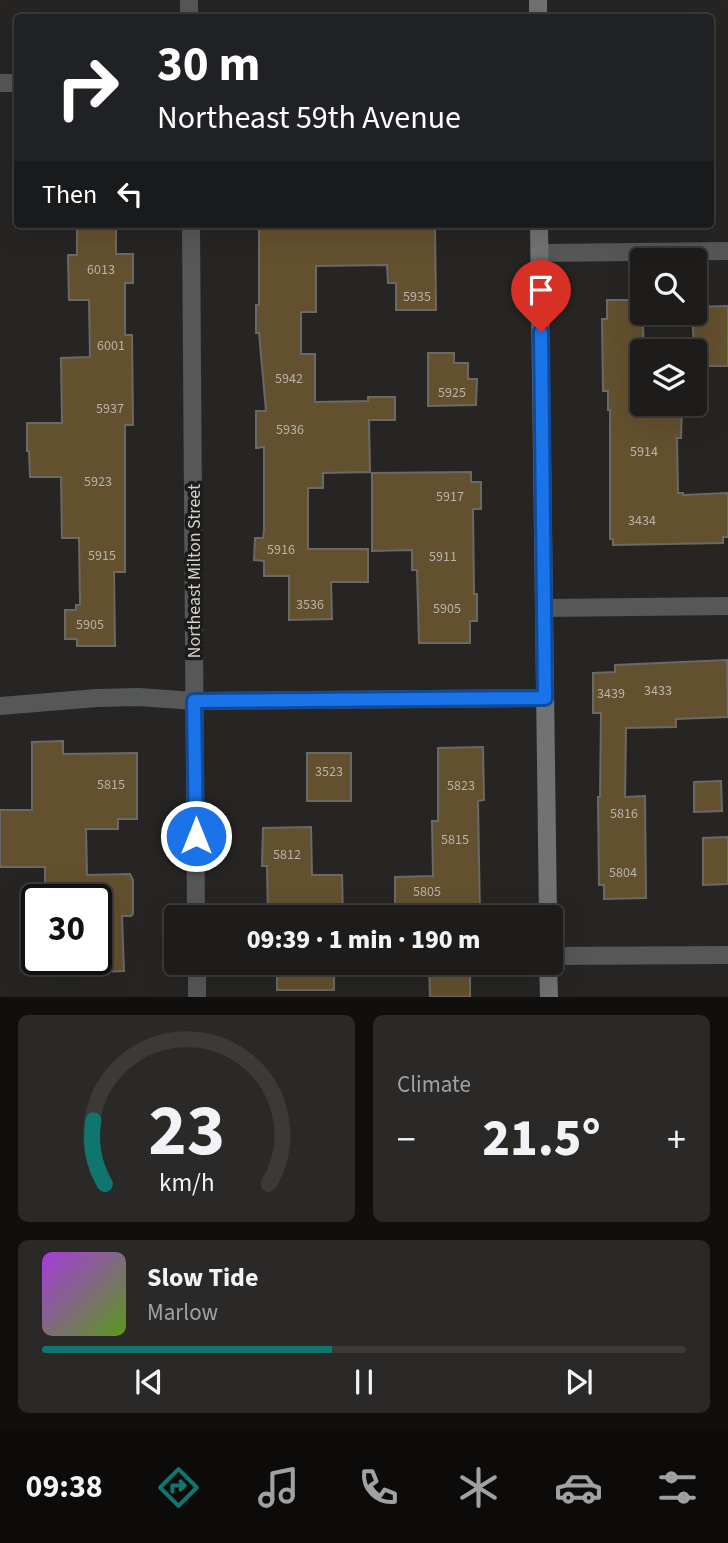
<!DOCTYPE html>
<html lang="en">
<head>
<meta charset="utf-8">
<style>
	:root { --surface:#1d1c1a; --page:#2a2927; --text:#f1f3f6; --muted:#a0a1a2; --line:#3b3a39; --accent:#0f766e }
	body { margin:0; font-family:"Source Sans 3",sans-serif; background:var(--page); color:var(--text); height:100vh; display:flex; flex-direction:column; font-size:26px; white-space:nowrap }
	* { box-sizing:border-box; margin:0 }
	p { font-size:23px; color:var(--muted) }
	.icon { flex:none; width:38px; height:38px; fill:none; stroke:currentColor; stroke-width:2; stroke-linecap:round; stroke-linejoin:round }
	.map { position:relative; height:997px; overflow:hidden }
	.side { display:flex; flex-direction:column; gap:18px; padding:18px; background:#100f0e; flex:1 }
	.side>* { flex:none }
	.banner { position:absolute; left:14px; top:14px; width:700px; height:214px; border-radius:7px; box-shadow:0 7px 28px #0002,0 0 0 2px var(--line); background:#202124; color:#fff; overflow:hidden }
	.controls { position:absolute; left:630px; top:248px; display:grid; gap:14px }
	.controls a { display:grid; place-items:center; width:77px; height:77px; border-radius:7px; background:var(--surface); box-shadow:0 7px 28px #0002,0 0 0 2px var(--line); font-size:35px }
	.speed { position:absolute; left:21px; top:884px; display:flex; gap:14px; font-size:35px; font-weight:700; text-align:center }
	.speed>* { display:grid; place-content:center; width:91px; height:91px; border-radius:50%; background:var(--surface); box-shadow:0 7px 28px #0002,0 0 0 2px var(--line); line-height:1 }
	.speed .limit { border:4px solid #111; border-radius:10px; background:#fff; color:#111 }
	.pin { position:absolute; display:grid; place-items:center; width:60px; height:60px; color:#fff; margin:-72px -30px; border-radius:50% 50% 50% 0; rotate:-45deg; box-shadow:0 0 7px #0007 }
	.pin .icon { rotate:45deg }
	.me { position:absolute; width:77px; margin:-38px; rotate:0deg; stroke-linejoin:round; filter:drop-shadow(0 0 5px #0008) }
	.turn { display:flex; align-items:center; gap:24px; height:147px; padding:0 28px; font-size:32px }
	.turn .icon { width:91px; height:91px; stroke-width:2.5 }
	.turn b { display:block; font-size:49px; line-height:60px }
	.then { display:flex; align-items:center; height:66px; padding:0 28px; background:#0003; gap:14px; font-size:26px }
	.big { font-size:52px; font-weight:800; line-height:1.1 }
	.side .tile { flex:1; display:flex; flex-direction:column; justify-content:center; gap:10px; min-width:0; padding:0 24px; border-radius:10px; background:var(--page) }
	.side .dial { align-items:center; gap:0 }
	.dial svg { height:182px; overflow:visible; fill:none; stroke:var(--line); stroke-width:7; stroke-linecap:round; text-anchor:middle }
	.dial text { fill:var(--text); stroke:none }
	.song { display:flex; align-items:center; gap:21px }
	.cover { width:84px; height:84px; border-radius:10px; background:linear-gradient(135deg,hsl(280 70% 55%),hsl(90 70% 35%)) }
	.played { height:7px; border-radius:4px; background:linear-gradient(90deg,var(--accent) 45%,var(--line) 45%) }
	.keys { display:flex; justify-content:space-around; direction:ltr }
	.heat { display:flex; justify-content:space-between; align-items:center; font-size:38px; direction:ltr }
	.side .tiles { flex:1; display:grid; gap:18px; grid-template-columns:1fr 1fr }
	.tile:last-child { grid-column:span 2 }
	.trip { position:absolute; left:164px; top:905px; width:399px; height:70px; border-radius:7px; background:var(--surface); box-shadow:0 7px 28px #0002,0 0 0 2px var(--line); font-weight:800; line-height:70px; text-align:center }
	.dock { display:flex; height:112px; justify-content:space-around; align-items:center; background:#0c0b0a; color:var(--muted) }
	.dock .icon { width:49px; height:49px }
	.dock .selected { color:var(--accent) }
	.dock b { font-size:32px; color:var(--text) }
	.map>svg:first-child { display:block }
	.building { fill:#63502f; stroke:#6a6966; stroke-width:2 }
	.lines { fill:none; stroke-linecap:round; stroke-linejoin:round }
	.street { stroke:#565758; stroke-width:18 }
	.secondary { stroke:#707274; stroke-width:18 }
	.route-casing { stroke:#114b97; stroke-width:18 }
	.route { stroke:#1a73e8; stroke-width:12 }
	.labels { text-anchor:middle; stroke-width:7; stroke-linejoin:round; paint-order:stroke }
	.number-label { font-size:14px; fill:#b8b2a8 }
	.street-label { font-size:18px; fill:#d4d3d1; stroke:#1d1c1a }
</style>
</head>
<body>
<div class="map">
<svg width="728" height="997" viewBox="0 0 728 997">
	<rect width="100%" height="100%" fill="#272523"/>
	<path class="building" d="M77 224H116V254H133V283H125V335H132L133 425H125V572H114L115 646H77V639H65V610H76V605H80L79 538H62L61 477H30L29 451H27V423H62L61 358 90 357 89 300H69L68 255H77Z
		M259 224H435L436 310H396V283H388L387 265 316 266V312H301V354H315V402L368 401V397H395V420H369L370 472 323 473V488H308V549H368V582H331L332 619 289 620V576H264V561L254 560 255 538H263L264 531V447L256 448V411H266L259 333H256V305H259Z
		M607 300H642L644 352H642V404H682L681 438H677L678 493H683V495L728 493V537H723V543L613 545V539H610V410H608V391H603L602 319H607Z
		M728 306V366H695L692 313H695V307Z
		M428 353H454V363H468V379H477L476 405 428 406Z
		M471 472V482H481V509H473L474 594H477V621H470V643H419L417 570H412V550L372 551V473Z
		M727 660 728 717 676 719V727L626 728 625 797 645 796 646 898 604 899V885H599L598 797H600L601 713H593V673L615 672V665Z
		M63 741V754L137 753V819H118V829H86L87 875 130 874 133 880V914L131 916H122L124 971 96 972V900H45V867H0V810H32V742Z
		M483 747 484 800 478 801 480 917H413V913H395V877L433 876 432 821H438V748Z
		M307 753H351V801H307Z
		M721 781 722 811 694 812V782Z
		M311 827 312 875H342L343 917H268L267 866H262L263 828Z
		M728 837V884L703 885V838Z
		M277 962H334V990H277Z
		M429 962H470V997H430Z"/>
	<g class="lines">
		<path class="street" d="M189 0V18
			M0 83H18
			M191 224 196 917
			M540 253 728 251
			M544 608 728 606
			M0 706 97 698 139 697 194 701 545 698
			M551 956 728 955
			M197 962V997"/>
		<path class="secondary" d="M538 0V18
			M539 224 548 917
			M548 962 549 997"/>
	</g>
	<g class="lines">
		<defs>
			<path id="route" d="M196 836 194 701 545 698 541 332"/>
		</defs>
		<use href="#route" class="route-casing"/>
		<use href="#route" class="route"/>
	</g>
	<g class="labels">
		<g class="number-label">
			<text x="101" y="274">6013</text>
			<text x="417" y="301">5935</text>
			<text x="111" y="350">6001</text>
			<text x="289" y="383">5942</text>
			<text x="452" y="397">5925</text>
			<text x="110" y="413">5937</text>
			<text x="290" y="434">5936</text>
			<text x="644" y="456">5914</text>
			<text x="98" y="486">5923</text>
			<text x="450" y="501">5917</text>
			<text x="642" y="525">3434</text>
			<text x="281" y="554">5916</text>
			<text x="102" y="560">5915</text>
			<text x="443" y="561">5911</text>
			<text x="310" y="609">3536</text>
			<text x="447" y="613">5905</text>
			<text x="90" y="629">5905</text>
			<text x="658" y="695">3433</text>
			<text x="611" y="698">3439</text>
			<text x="329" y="776">3523</text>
			<text x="111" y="789">5815</text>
			<text x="461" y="790">5823</text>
			<text x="624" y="818">5816</text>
			<text x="455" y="844">5815</text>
			<text x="287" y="859">5812</text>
			<text x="623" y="877">5804</text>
			<text x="427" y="896">5805</text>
		</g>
		<g class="street-label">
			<text transform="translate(194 571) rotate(-90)" y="6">Northeast Milton Street</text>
		</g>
	</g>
</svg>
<div class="controls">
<a><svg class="icon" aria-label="search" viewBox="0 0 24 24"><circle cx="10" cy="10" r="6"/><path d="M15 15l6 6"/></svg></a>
<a><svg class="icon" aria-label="layers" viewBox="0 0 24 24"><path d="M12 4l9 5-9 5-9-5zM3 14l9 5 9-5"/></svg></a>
</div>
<div class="speed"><div class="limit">30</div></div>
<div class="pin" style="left:541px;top:332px;background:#d93025"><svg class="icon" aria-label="arrive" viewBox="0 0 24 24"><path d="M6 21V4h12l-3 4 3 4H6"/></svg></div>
<svg class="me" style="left:196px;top:836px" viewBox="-20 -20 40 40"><circle r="17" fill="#1a73e8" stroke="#fff" stroke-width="3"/><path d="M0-11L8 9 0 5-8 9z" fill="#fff"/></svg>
<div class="trip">09:39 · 1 min · 190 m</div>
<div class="banner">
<div class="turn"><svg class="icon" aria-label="right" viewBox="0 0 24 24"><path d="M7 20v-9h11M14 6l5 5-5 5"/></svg><div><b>30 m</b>Northeast 59th Avenue</div></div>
<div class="then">Then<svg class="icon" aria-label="left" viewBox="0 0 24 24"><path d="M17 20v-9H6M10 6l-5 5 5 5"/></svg></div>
</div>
</div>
<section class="side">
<div class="tiles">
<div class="tile dial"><svg viewBox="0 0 100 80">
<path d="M14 69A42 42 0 1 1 86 69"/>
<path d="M14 69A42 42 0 0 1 9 41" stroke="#0f766e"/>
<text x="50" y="56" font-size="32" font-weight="700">23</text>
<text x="50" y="72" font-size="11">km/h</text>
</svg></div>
<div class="tile"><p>Climate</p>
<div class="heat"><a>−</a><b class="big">21.5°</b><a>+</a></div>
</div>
<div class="tile">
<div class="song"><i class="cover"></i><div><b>Slow Tide</b><p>Marlow</p></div></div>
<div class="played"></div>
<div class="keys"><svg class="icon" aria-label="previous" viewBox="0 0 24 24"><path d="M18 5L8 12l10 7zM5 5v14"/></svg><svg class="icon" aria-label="pause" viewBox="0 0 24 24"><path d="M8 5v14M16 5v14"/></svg><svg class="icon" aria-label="next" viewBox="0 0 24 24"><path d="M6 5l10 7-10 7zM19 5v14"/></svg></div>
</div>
</div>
</section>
<nav class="dock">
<b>09:38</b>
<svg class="icon selected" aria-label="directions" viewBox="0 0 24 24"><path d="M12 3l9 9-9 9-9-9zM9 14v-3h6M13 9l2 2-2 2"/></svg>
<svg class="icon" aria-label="music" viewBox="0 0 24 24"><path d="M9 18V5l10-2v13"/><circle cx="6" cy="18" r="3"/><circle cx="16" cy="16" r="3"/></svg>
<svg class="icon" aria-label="phone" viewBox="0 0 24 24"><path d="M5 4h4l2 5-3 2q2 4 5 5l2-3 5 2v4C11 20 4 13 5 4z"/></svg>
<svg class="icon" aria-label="climate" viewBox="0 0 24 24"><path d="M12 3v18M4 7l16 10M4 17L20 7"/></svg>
<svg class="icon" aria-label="car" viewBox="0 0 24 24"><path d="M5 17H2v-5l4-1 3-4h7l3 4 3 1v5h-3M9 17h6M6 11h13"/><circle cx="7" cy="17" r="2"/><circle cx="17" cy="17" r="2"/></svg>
<svg class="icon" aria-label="filters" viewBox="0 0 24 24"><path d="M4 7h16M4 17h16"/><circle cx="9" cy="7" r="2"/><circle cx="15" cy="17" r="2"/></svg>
</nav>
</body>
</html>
